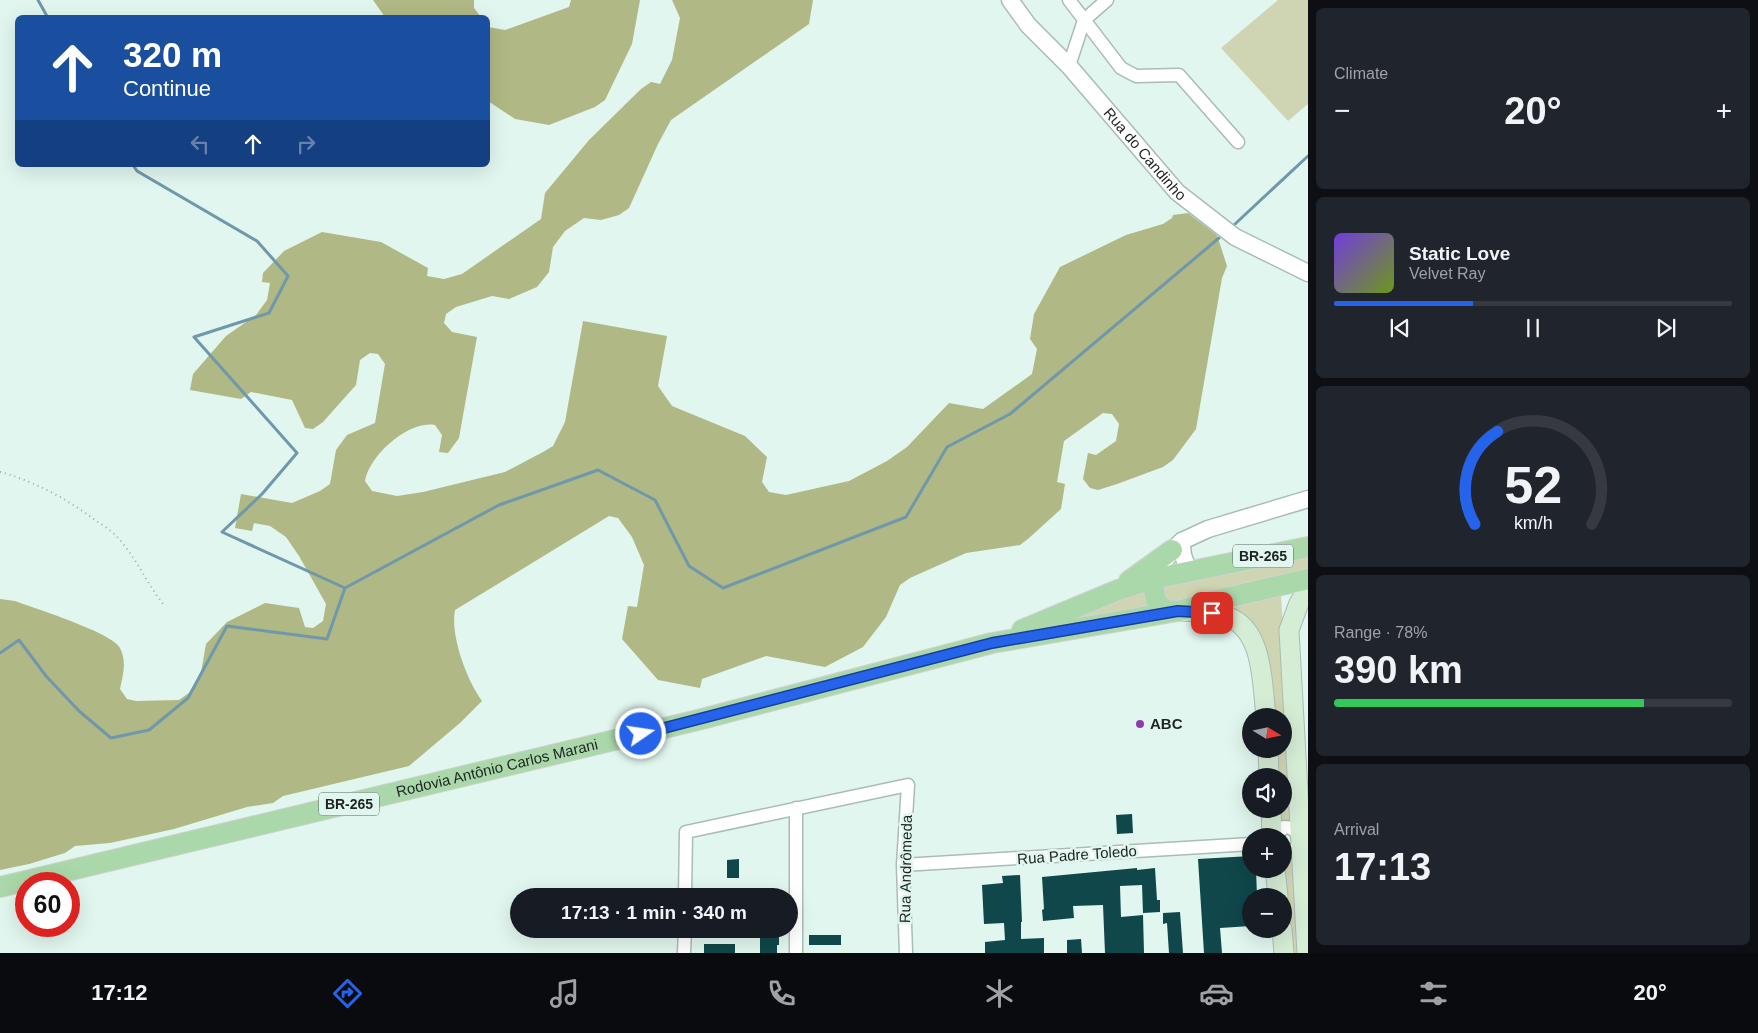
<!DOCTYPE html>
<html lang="en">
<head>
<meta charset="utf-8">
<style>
	:root { --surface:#171b24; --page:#20242c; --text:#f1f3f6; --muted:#9ea1a6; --line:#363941; --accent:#2563eb }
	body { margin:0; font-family:Helvetica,sans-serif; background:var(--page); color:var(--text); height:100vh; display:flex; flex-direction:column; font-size:19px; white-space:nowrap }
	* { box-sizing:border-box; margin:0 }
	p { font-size:16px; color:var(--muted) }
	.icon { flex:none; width:28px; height:28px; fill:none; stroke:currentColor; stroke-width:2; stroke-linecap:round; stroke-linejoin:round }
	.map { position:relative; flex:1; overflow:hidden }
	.details { display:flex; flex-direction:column; gap:8px; padding:8px; background:#0d0f14; width:450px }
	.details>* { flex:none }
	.hud { position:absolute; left:15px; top:15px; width:475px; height:152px; border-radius:8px; box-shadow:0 5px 20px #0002; background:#1a4fa0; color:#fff; overflow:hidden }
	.needle { width:32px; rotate:100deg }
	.tools { position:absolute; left:1242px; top:708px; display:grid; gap:10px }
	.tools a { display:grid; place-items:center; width:50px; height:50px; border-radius:50%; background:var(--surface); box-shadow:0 5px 20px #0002; font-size:25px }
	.speed { position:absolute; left:15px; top:872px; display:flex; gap:10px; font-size:25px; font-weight:700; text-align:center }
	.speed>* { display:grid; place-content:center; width:65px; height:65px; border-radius:50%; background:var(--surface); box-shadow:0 5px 20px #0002; line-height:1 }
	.speed .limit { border:8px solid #d22; background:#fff; color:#111 }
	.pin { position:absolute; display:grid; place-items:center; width:42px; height:42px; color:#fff; margin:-21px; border-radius:10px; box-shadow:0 2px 8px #0006 }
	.me { position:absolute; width:55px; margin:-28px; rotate:77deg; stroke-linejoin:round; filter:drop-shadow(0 0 4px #0008) }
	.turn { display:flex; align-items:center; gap:18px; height:105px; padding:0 25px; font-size:22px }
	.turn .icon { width:65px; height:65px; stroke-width:2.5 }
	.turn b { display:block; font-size:35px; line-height:42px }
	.lanes { display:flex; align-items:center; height:48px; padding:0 25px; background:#0003; justify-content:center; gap:25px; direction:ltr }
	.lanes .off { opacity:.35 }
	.big { font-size:38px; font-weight:700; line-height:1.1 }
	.details .card { flex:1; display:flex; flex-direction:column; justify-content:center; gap:8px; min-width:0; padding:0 18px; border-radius:8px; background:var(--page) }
	.details .dial { align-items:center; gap:0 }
	.dial svg { height:130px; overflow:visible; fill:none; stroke:var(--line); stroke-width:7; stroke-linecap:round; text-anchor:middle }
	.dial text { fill:var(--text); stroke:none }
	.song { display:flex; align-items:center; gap:15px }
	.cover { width:60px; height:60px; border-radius:8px; background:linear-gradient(135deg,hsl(260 70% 55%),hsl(80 70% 35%)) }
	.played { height:5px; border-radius:2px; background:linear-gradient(90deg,var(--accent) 35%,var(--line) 35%) }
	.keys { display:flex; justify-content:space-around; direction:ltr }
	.heat { display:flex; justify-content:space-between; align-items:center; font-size:28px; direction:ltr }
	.charge { height:8px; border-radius:4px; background:linear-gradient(90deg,#34c759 78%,var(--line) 0) }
	.trip { position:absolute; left:510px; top:888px; width:288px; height:50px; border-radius:25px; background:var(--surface); box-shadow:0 5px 20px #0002; font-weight:700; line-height:50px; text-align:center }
	.dock { display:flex; height:80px; justify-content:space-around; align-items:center; background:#090b0e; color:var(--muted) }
	.dock .icon { width:35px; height:35px }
	.dock .current { color:var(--accent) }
	.dock b { font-size:22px; color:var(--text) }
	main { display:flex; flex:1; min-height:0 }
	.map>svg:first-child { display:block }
	.green { fill:#cfd5b3 }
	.forest { fill:#b0b885 }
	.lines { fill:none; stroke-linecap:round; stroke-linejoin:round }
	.stream { stroke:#6f98aa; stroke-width:3 }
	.building { fill:#0f474a }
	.minor-casing { stroke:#a9bcb5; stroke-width:15 }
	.tertiary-casing { stroke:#a9bcb5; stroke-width:19 }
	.secondary-casing { stroke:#a9bcb5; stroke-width:21 }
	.primary-casing { stroke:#d2d3d3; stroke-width:22 }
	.path { stroke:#9baba5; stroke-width:2; stroke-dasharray:1 4; stroke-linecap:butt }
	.minor { stroke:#fff; stroke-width:12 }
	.tertiary { stroke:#fff; stroke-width:16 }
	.secondary { stroke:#d5ecd5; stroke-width:19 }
	.primary { stroke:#aad8aa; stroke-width:20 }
	.route-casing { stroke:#184099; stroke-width:12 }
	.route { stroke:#2563eb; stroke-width:9 }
	.poi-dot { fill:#8d3baa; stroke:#e1f6ee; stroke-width:2 }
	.labels { text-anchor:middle; stroke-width:5; stroke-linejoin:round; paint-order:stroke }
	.shield { fill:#e1f6ee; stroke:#58635f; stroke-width:1 }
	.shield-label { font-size:14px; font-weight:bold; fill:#1d2422 }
	.street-label { font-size:15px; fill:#1d2422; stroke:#e1f6ee }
	.poi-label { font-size:15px; font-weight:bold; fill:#1d2422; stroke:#e1f6ee; text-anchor:start }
</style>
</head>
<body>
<main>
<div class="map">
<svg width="1308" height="953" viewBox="0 0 1308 953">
	<rect width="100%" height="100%" fill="#e1f6ee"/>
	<path class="green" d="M1278 0H1308V104L1288 121 1221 48Z
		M1306 555 1308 558V571L1170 604 1165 602 1163 588 1167 584Z
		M1150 584V610L1018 633Z
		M1281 595 1295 827 1281 824 1275 809H1284V776H1272L1271 749H1284V716H1268L1241 618 1232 608Z
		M1284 855H1293L1299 953H1287L1283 869Z"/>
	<path class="forest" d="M373 0H474V8L481 17H385Z
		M571 0H640L632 44 605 100 595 107 549 125 515 119 488 101V27L505 30 569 7Z
		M672 0H813L809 24 671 120 658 144 629 208 619 215 601 220 584 218 565 231 553 247 549 272 537 287 509 299 492 296 456 307 446 314 444 323 452 332 477 337 459 438 448 453 439 452 442 435 435 425C408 420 369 456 365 481L372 491 397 496 423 492 505 472 543 452 553 446 565 422 583 321 667 336 658 386 672 406 745 436 767 457 762 482 769 492 786 495 849 481 887 461 907 447 949 403 983 409 1032 374 1037 349 1030 339 1034 314 1060 267 1126 235 1163 224 1172 218 1173 215 1188 213 1217 235 1227 266 1222 278 1196 429 1173 460 1163 467 1117 484 1098 490 1090 488 1083 479 1088 453 1096 455 1116 441 1119 424 1112 414 1103 413 1064 441 1057 482 1065 484 1061 509 1029 538 1020 545 966 553 910 578 900 585 886 617 863 647 825 667 766 656 702 679 700 688 658 680 622 639 628 606 637 607 644 565 632 537 618 518 609 516 455 610C450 636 467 680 482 701L460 723 409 766 283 796 273 803 247 807 174 829 110 843 75 846 65 853 29 864 0 870V599L15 601C34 608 113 633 120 648 127 662 123 675 120 689L127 699 136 701 179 700 189 693 200 678 206 644 227 622 265 603 299 608 305 627 313 628 323 621 326 604 299 556 286 537 270 526 254 523 252 531 235 528 241 494 292 503 320 491 330 484 336 450 347 435 375 423 385 364 378 354 370 353 360 360 356 385 323 422 313 429 305 428 292 400 251 392 241 399 190 390 193 374 226 336 256 315 267 300 270 283 262 282 263 273 284 251 322 232 381 242 428 268 427 276 444 279 462 274 541 219 545 193 589 140 641 89 651 82 660 84 672 60 680 18Z"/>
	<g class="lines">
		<path class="stream" d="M38 0 48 18
			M133 165 137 171 257 241 288 276 269 313 194 337 297 453 262 494 222 532 345 588 499 505 598 470 655 500 689 566 723 588 906 517 947 447 1010 414 1219 238
			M1235 224 1308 156
			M0 653 19 640 46 676 79 711 111 738 149 730 188 698 227 626 327 639 345 588"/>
	</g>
	<path class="building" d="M1132 814 1133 833 1117 834 1116 815Z
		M1251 856V869H1256L1257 896H1251V926L1220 928 1222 953H1204L1198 859Z
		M739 859V878H727V860Z
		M1137 868V870L1155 868 1157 900H1160V912L1143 913 1142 885 1120 886 1121 917 1143 915 1144 953H1105L1103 905 1073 906 1074 918 1043 921 1042 910 1044 909 1042 877Z
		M1020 875 1022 922H1021V939L1044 938V953H985V942L1005 940 1004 923 984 924 982 885 1003 883 1002 876Z
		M1180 912 1183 953H1169L1167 923 1163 924V913Z
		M760 929H779V945H777V953H760Z
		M809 935H841V945H809Z
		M1081 939 1082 953H1067V940Z
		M704 944H735V953H704Z"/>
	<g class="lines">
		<defs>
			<path id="minor" d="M1069 0 1121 68 1136 76 1179 75 1238 142
				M1069 66 1084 20 1107 0
				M796 808V953
				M1276 836 1284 827C1294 827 1296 832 1301 841
				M1284 851 1294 850 1301 841
				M903 865 1251 844
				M685 896 686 832 908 785 903 865 906 953
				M684 953 685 929"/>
			<g id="tertiary">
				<path id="s1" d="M1010 0 1028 25 1069 66 1177 192 1235 237 1308 273"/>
				<path d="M1182 541C1182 553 1183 560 1190 570"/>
				<path d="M1166 559 1172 550 1182 541 1208 529 1308 499"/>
			</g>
			<path id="secondary" d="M1182 611C1197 612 1214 612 1228 617 1264 630 1262 685 1266 716
				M1268 749 1269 776
				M1271 809 1272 836
				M1275 869 1278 896
				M1282 929 1284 953
				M1307 953 1289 630 1299 603 1308 590"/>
			<g id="primary">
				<path d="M1153 579C1155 600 1154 610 1178 611"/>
				<path d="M1129 581 1172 550"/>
				<path d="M1022 630 1118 590 1153 579 1308 547"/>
				<path id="s2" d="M0 887 698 720 992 643 1178 611 1209 602 1308 579"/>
			</g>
		</defs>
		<use href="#minor" class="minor-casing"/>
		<use href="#tertiary" class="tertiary-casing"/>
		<use href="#secondary" class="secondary-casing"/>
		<use href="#primary" class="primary-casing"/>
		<path class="path" d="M0 472C34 481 67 499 95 520 103 525 112 531 119 539 137 559 147 584 164 605"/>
		<use href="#minor" class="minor"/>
		<use href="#tertiary" class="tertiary"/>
		<use href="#secondary" class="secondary"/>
		<use href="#primary" class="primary"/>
	</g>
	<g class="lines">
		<defs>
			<path id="route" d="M641 734 992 643 1178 611 1212 613"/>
		</defs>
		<use href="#route" class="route-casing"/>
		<use href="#route" class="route"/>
	</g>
	<circle class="poi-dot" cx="1140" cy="724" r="5"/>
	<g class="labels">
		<g class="shield">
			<rect x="1233" y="544.5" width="60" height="23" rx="4"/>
			<rect x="319" y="792.5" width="60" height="23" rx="4"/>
		</g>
		<g class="shield-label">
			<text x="1263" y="561">BR-265</text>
			<text x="349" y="809">BR-265</text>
		</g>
		<g class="street-label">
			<text dy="5" stroke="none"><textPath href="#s1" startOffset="205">Rua do Candinho</textPath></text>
			<text dy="5" stroke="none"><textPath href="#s2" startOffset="511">Rodovia Antônio Carlos Marani</textPath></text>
			<text transform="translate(1077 855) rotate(-4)" y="5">Rua Padre Toledo</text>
			<text transform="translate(906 869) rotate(-89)" y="5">Rua Andrômeda</text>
		</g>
		<g class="poi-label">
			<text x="1150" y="729">ABC</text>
		</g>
	</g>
</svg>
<div class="tools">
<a><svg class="needle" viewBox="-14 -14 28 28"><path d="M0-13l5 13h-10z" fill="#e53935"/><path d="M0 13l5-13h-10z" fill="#9ea1a6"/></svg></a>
<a><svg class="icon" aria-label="sound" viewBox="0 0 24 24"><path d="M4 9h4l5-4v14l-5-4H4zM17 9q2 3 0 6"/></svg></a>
<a>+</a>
<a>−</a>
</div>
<div class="speed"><div class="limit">60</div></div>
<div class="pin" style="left:1212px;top:613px;background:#d93025"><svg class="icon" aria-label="arrive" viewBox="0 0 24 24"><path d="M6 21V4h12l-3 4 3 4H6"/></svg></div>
<svg class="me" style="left:641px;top:734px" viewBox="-20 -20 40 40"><circle r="17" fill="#2563eb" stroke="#fff" stroke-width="3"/><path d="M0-11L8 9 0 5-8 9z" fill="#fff"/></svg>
<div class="trip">17:13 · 1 min · 340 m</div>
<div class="hud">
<div class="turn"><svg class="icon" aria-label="ahead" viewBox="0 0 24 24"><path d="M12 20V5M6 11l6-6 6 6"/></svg><div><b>320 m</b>Continue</div></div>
<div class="lanes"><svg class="icon off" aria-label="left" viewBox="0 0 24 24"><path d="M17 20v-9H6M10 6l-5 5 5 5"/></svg><svg class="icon" aria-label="ahead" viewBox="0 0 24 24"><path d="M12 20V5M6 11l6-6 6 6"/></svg><svg class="icon off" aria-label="right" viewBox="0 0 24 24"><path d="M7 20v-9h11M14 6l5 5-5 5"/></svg></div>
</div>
</div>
<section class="details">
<div class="card"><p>Climate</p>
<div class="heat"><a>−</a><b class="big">20°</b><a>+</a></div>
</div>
<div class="card">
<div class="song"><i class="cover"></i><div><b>Static Love</b><p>Velvet Ray</p></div></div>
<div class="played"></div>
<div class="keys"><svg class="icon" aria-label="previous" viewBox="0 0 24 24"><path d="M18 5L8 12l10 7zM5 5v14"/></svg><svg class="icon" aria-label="pause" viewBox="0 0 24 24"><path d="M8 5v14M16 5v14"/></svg><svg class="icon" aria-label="next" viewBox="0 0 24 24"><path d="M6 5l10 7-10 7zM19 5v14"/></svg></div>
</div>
<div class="card dial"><svg viewBox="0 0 100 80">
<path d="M14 69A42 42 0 1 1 86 69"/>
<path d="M14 69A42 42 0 0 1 28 12" stroke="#2563eb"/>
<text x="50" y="56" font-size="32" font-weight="700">52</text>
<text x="50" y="72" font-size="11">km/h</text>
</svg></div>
<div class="card"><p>Range · 78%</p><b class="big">390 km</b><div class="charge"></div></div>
<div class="card"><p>Arrival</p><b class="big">17:13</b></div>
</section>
</main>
<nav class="dock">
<b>17:12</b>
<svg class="icon current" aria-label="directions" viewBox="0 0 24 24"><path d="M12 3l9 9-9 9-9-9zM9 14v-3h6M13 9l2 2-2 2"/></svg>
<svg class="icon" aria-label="music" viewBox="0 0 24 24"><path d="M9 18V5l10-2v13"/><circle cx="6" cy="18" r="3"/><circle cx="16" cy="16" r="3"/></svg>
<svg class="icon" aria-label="phone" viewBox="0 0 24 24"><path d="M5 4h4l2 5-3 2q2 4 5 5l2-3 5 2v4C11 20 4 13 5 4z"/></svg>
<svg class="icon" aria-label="climate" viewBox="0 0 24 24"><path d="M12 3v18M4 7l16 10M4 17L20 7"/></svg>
<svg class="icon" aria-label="car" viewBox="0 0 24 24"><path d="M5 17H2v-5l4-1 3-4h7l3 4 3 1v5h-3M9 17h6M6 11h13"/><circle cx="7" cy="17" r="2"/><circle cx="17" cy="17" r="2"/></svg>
<svg class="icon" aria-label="filters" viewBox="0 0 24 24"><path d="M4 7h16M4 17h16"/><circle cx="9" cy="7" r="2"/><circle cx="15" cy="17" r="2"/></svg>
<b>20°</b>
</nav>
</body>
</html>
